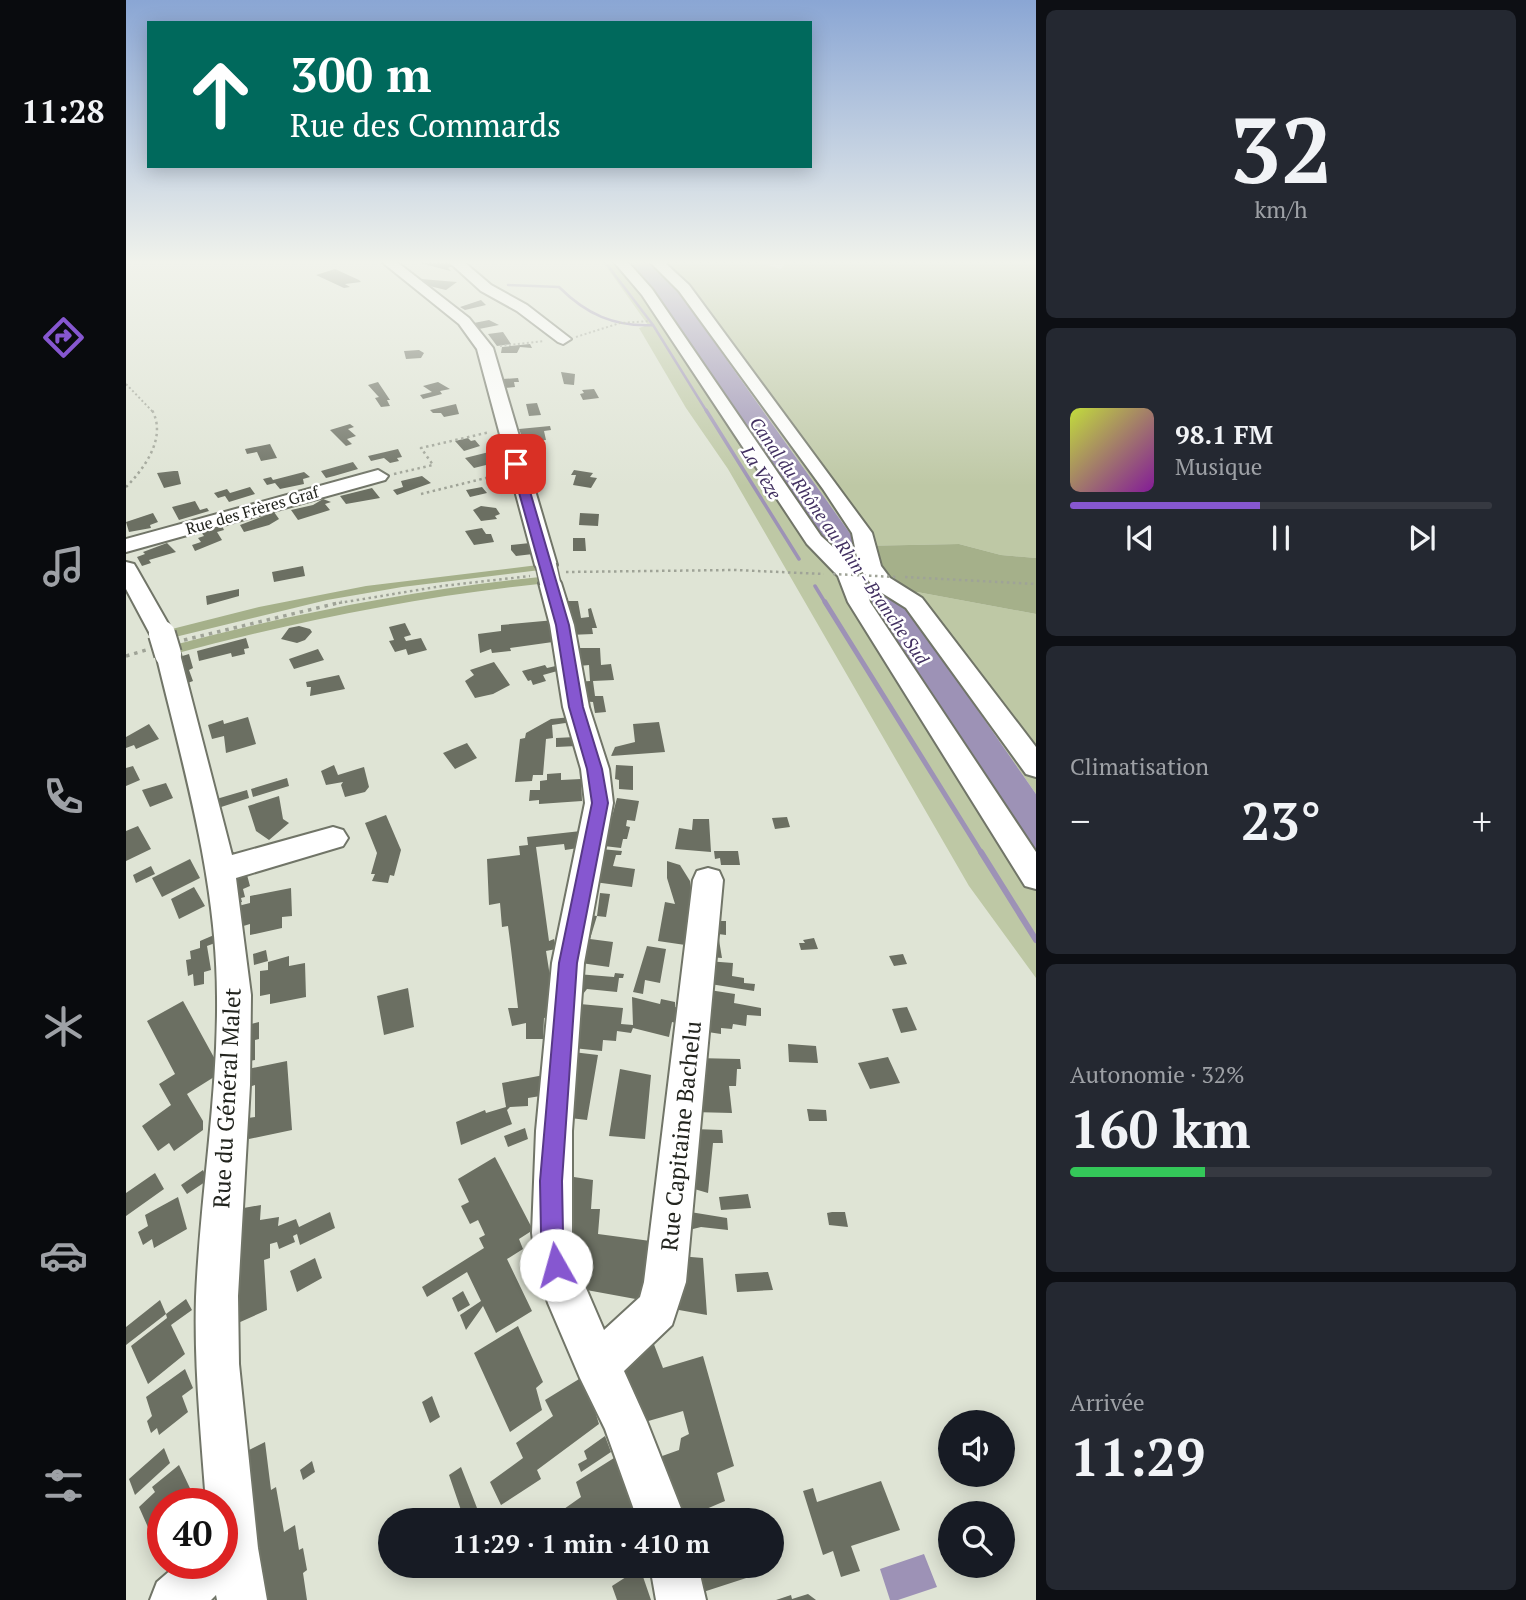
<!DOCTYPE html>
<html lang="fr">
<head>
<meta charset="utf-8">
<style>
	:root { --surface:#171b24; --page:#242831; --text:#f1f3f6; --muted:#9ea1a6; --line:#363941; --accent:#8657d0 }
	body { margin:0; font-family:"PT Serif",serif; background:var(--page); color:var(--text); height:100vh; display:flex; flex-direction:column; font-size:26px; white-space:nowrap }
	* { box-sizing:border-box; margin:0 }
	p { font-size:23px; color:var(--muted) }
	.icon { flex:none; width:38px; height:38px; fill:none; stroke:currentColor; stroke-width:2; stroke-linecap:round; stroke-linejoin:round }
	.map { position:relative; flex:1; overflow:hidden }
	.drawer { display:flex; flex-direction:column; gap:10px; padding:10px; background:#0d0f14; width:490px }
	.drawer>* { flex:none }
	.hud { position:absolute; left:21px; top:21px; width:665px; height:147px; border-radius:0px; box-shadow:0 4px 18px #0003; background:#00695c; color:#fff; overflow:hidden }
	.tools { position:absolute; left:812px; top:1410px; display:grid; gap:14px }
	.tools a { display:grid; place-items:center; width:77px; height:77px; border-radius:50%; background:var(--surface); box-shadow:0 4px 18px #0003; font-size:35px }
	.speed { position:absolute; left:21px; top:1488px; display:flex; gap:14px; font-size:35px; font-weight:700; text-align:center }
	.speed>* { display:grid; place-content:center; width:91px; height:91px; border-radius:50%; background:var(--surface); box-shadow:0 4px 18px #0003; line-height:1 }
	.speed .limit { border:10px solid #d22; background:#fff; color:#111 }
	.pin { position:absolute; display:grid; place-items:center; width:60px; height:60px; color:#fff; margin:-30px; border-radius:14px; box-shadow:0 4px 10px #0006 }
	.me { position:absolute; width:77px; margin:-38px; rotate:353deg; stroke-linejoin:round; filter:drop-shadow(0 0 5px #0008) }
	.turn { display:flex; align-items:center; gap:24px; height:147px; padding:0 28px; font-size:32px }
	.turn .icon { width:91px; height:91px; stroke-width:2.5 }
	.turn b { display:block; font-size:49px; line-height:60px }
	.big { font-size:52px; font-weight:700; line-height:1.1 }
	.drawer .tile { flex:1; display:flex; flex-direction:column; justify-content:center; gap:10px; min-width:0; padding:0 24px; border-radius:10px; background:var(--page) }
	.drawer .dial { align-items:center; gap:0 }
	.dial b { font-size:91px; line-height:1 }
	.song { display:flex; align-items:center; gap:21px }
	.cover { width:84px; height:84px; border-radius:10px; background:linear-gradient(135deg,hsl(70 70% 55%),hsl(290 70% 35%)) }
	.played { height:7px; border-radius:4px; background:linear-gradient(90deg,var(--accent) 45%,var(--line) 45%) }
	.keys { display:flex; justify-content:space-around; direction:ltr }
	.heat { display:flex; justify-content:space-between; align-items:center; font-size:38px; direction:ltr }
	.charge { height:10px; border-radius:5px; background:linear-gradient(90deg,#34c759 32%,var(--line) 0) }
	.trip { position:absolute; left:252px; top:1508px; width:406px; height:70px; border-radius:35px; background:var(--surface); box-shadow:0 4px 18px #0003; font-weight:700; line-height:70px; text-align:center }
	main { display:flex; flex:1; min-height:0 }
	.dock { display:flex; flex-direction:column; width:126px; justify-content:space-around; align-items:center; background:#090b0e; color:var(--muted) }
	.dock .icon { width:49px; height:49px }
	.dock .active { color:var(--accent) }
	.dock b { font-size:32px; color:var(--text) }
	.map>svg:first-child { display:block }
	.green { fill:#bec8a5 }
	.forest { fill:#a5b08a }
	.water { fill:#9d92b6 }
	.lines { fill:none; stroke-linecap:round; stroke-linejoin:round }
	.stream-far3 { stroke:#9d92b6; stroke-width:2.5 }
	.stream-far2 { stroke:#9d92b6; stroke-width:3.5 }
	.stream-far1 { stroke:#9d92b6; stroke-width:5 }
	.stream { stroke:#9d92b6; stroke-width:6 }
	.building { fill:#6b6f62 }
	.minor-casing { stroke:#717568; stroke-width:4 }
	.path-far2 { stroke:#9fa397; stroke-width:2; stroke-dasharray:2 2.5; stroke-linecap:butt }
	.path-far1 { stroke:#9fa397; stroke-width:2.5; stroke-dasharray:2.5 3.5; stroke-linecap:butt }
	.path { stroke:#9fa397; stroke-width:3.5; stroke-dasharray:3.5 5; stroke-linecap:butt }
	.minor { fill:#fff; fill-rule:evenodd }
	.minor-bridge-far1-casing { stroke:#717568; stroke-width:23; stroke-linecap:butt }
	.minor-bridge-casing { stroke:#717568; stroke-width:30; stroke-linecap:butt }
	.path-bridge { stroke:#9fa397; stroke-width:2.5; stroke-dasharray:2.5 3.5; stroke-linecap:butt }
	.minor-bridge-far1 { stroke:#fff; stroke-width:20 }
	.minor-bridge { stroke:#fff; stroke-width:26 }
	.route { fill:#8657d0; stroke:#573987; stroke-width:2 }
	.labels { text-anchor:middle; stroke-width:5; stroke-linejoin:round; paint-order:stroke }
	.far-street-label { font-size:16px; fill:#22241e; stroke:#fff }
	.far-water-label { font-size:18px; font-style:italic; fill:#423061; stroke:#fff }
	.near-street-label { font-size:23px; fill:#22241e; stroke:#fff }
</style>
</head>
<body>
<main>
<nav class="dock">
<b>11:28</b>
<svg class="icon active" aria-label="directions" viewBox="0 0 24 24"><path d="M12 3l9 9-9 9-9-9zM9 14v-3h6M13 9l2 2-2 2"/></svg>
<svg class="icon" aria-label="music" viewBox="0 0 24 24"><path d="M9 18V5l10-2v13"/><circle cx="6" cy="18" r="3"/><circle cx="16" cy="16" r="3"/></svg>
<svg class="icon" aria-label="phone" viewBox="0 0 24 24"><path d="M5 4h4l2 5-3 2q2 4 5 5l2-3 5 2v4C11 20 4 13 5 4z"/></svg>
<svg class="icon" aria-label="climate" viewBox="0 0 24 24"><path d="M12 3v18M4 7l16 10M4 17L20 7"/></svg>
<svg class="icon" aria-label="car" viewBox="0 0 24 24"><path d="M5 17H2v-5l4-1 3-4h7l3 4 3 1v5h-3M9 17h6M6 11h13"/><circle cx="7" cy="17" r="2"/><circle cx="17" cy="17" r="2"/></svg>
<svg class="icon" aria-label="filters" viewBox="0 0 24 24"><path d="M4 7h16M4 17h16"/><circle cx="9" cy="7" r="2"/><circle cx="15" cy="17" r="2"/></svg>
</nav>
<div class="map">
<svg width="910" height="1600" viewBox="0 0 910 1600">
	<rect width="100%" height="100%" fill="#dfe4d5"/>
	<path class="green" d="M477 262H499L910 866V978L843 886 602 469 560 408 513 328 522 325Z
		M523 262H632L655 269 661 262H910V558L875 555 833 544 733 546 544 280Z
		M791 592 910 614V794L779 605Z"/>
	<path class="forest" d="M833 544 875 555 910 558V614L791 592 779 605 733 546Z
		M412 565 414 570 276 587 201 600 45 638 42 630 133 607 240 586Z
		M414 577 413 584C289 597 168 622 48 654L44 646C166 614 288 590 414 577Z"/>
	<path class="water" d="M499 262H523L544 280 733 546 779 605 910 794V867L698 546Z
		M798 1554 811 1587 772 1600H764L754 1569Z"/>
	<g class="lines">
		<path class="stream-far3" d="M479 262 527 325 581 412
			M382 285 433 287C460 314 488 327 527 325"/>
		<path class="stream-far2" d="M580 410 673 559
			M689 586 700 604"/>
		<path class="stream-far1" d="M699 602 856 854"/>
		<path class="stream" d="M855 852 910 940"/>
	</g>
	<path class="building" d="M289 262H320L329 265 322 268 325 271Z
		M209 269 233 280 235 282 219 284 224 287 218 288 190 275Z
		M295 279 331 282 320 290 295 284 292 281Z
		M355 300 360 305 339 310 334 307Z
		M363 320 373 325 353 329 348 323Z
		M377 332 385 344 371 346 362 334Z
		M404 344 406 348 394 347 391 353H375L376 347Z
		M293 350 298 353 295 358 280 359 278 351Z
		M435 372 449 374 448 385 438 384Z
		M392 378 393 382H388L389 387 379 388 376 379Z
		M252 382 264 400H261L264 406 255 407 249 398 253 397 251 395 242 385Z
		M312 382 324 389 314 391 316 394 297 399 294 395 306 392 297 386Z
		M468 389 473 398 457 400 454 394 458 393 456 390Z
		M411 403 415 415 403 416 400 404Z
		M330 404 333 414 318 417 315 413H307L304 410Z
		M224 424 228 427 222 429 230 436 221 439 226 444 220 446 204 430Z
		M424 426 425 430 418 431 420 440 410 441 409 437H396L393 429Z
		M342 438 345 441 349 440 354 446 338 451 329 441Z
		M419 442V451L404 453 406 462 398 463 393 447Z
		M144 444 151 458 135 461 131 452 121 454 119 449Z
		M272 449 276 457 271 458 273 461 264 463 258 458 245 461 242 456Z
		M363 452 372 462 348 468 339 458Z
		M227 462 232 469 208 476 200 478 195 471Z
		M448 470 467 473 464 477 471 478 465 488 447 485 450 475H445Z
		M48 471H52L55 484 38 488 31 473Z
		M178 472 184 477 177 479 178 484 154 489 149 483 141 485 137 479 145 477 147 480Z
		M296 476 305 483 271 495 267 490 277 487 275 481Z
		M124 487 129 494 103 502 99 496 92 498 88 493 101 489 104 493Z
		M356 487 361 493 344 497 340 490Z
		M246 488 254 498 220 504 214 496Z
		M197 499 205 502 199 504 204 510 172 520 165 510 187 505Z
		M69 501 74 510 81 508 83 511 53 520 46 507Z
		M355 506 370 508 374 514 369 516 371 519 355 521 347 510Z
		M148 512 153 519 143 525 118 532 114 525Z
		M27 513 32 522 24 525 25 528 3 532 0 522Z
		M454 513 473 514 472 526 453 525Z
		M96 526 98 530 91 532 96 540 69 551 66 545 75 542 72 538 78 536 75 532Z
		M356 528 360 534H365L368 542 348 545 339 531Z
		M447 538H459L460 551H447Z
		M41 543 50 552 23 560 25 563 16 566 11 557 19 554 17 552Z
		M404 543 407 554 390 556 385 550V545Z
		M177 566 179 576 148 582 146 572Z
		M113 589V596L81 605 80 596Z
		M442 598V601H452L455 618 463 617 462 609 465 608 471 628H466L467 634 443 635 438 599Z
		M429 620 434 641 384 648 385 651 366 653 365 649 354 653 352 634 375 631V625Z
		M279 623 285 635 278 637 280 641 295 638 301 650 282 655 280 649 269 652 263 641 268 640 263 627Z
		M173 626 184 629 186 632 179 640 171 643 155 639 163 628Z
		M120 638 123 648 118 649 119 654 106 657 105 653 73 661 71 651Z
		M450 648H474L475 665 485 664 488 680 467 681 469 696H477L480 712 469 713 467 702 453 701 450 682 464 681 463 665 453 666Z
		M192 649 198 660 168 669 163 659Z
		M63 654 67 668 63 670 67 681 59 684 53 657Z
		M368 662 384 685 367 694 349 698 339 681 348 675 344 670Z
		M419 665 421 668 434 665 435 670 417 675 420 681 407 685 405 680 402 681 396 671Z
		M213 675 219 689 184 696 185 687H181L180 682Z
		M122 717 130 744 100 753 98 736 86 739 82 725 97 720 98 724Z
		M445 717 446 722 426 725 427 738 420 739 417 775H407L406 781 389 782 394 739 399 738 400 733 425 719Z
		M533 722 539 752 485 756 489 747 509 742 507 724Z
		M23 724 33 739 10 749 8 745 0 748V737Z
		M449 737 451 746 430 747V738Z
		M341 743 351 758 329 769 317 753Z
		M208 765 212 775 238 767 243 787 239 792 219 797 215 785 217 782 200 785 195 771Z
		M490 765 507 766V790L493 789V780L489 779Z
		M7 766 14 780 0 786V768Z
		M435 773V780L455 779 456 801 413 804V800L403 801 404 790H414V781L421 780V774Z
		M161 778 163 786 127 797 125 789Z
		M40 783 47 798 24 807 16 790Z
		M121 790 123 798 89 809 87 800Z
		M153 796 157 819 163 823 143 840 130 831 122 806Z
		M491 798 513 801 509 821 501 820 500 826 504 827 501 839H497L495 848 478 846Z
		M260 815 275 850 268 876 264 875 262 883 246 881 249 874H245L251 853 239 823Z
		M661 817 664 827 649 829 646 818Z
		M567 819H583L585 852 549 849 553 828 566 830Z
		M12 826 25 849 0 861V831Z
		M455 831 452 848 439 850 438 844 410 847 423 941 428 939 430 949 420 951 426 989 424 1017 418 1018 417 1039H400V1023L386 1026 382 1008H392L385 949 382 926 376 927 374 903 363 905 361 859 394 855 393 846 402 845 401 837Z
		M475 849 496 851 495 855H490L487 866 509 869 506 887 468 882Z
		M588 851H612L614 865H595L594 858 589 859Z
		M64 859 74 878 36 897 26 878Z
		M541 861 554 865 564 881 573 947 532 941 539 902 549 904 541 878Z
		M25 866 29 874 10 883 7 875Z
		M121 875 124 886 117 889 119 897 115 898 116 902 111 903 106 879Z
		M68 887 79 906 53 919 45 899Z
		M165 888 166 916 156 917V928L124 935V924L114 927 112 906 124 903V896Z
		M474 893 484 894 480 917 471 916Z
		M462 915 471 916 464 939 487 942 483 967 455 963Z
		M589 921H600V935L592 934 596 958 583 957Z
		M88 935 89 943 81 946 85 970 78 972V984L68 986 67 974 62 976 60 960 65 959 64 951 74 948V941Z
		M688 938 692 949 675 950 673 943H679L677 940Z
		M521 946 540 949 534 983 519 980 517 994 507 992Z
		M140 950 142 961 128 965 127 954Z
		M777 954 781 964 768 966 763 956Z
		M163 956V966L179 963 180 997 144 1004V994L134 996V971L142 970V962Z
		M581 961 607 963 606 976 618 978V983L629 984 628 991 578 983Z
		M489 973 498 974 497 978H493L491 992 461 989 457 994H450L451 974 488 977Z
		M282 988 288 1027 258 1035 251 996Z
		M577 989 609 994 608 1003 635 1008V1016L621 1015 620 1026 607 1024 606 1029 595 1028V1034L575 1031Z
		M506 997 534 1004 535 999 549 1002V1007L563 1011 561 1026 546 1022 543 1037 507 1028 505 1033 491 1031 490 1041 477 1040 476 1051 447 1048 454 1004 497 1008 495 1024 507 1025Z
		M57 1001 96 1072 61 1094 77 1121V1130L48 1151 43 1143 32 1151 16 1126 45 1105 33 1084 49 1074 21 1021Z
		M781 1007 791 1030 775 1033 766 1009Z
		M133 1022V1039L129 1040V1060L118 1062 117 1026Z
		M662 1044 690 1046 692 1063 663 1062Z
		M447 1052 472 1055 461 1120 444 1118Z
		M762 1057 774 1083 744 1089 732 1063Z
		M570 1058 614 1059 615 1069H611L610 1086H603L606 1113 567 1112Z
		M161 1061 166 1130 123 1139 122 1118 129 1117V1085L123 1087 122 1069Z
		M494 1069 525 1075 519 1139 483 1136Z
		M418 1075 421 1095 402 1098V1106L384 1107 381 1110 386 1124 335 1145 330 1122 359 1110 360 1113 380 1107 376 1083Z
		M681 1109 700 1110 701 1121H683Z
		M399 1128 402 1139 382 1147 378 1136Z
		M567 1129 596 1130 597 1143H587L582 1193 558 1186Z
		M369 1157 407 1230 393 1239 397 1249 381 1259 406 1311 370 1333 357 1306 340 1330 334 1315 355 1301 341 1272 301 1297 296 1287 358 1248 353 1238 359 1235 352 1220 344 1224 335 1206 343 1202 332 1179Z
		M77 1170 82 1180 61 1194 55 1185Z
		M29 1173 38 1189 0 1216V1193Z
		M448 1177 467 1180 465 1209H474L472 1234 532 1242 515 1300 455 1289 449 1261 448 1236 442 1235 441 1229Z
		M622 1194 625 1208 595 1210 593 1197Z
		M52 1197 61 1229 28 1248 26 1239 17 1245 12 1232 22 1226 19 1215Z
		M135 1205 134 1220 153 1217 152 1226 170 1219 173 1227 204 1212 209 1228 174 1245 171 1234 167 1236 169 1242 153 1249 151 1242 144 1244V1258L138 1260 141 1310 112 1323 110 1280 112 1209Z
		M558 1211 601 1218 602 1230 575 1227 555 1232Z
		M706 1212H719L722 1227 703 1225 701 1213Z
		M553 1256 577 1258 581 1315 553 1310Z
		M189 1258 196 1278 171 1292 164 1271Z
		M642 1272 647 1290 611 1292 609 1274Z
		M337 1291 344 1305 332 1312 326 1298Z
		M60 1299 66 1310 45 1325 59 1354 22 1384 5 1346 41 1318 40 1314Z
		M34 1300 40 1314 0 1345V1327Z
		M392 1326 417 1382 410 1388 416 1410 384 1432 348 1353Z
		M524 1334 537 1368 577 1356 608 1466 591 1473 599 1501 552 1521 525 1460 553 1450 555 1438 563 1434 557 1411 512 1424 489 1363Z
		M59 1369 67 1388 56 1396 62 1412 33 1435 31 1428 25 1433 21 1421 26 1416 20 1397Z
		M458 1376 473 1424 411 1470 415 1479 375 1505 364 1482 397 1458 390 1443 427 1416 419 1400Z
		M306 1396 314 1417 304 1423 296 1402Z
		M479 1436 485 1452 455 1472 452 1464 461 1459 458 1451Z
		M139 1442 145 1490 150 1487 158 1532 169 1525 173 1550 177 1548 181 1570 177 1573 181 1600H140L121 1451Z
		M38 1448 44 1463 9 1495 3 1479Z
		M488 1458 518 1521H465L463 1516 456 1521H421L455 1497 450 1482Z
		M186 1461 189 1472 177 1480 174 1470Z
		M53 1465 71 1503H37V1549L33 1552 13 1507 29 1492 26 1487Z
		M335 1467 346 1495 356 1521H340L337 1516 323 1475Z
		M755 1481 774 1530 725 1546 734 1571 715 1577 707 1551 697 1555 677 1491 687 1488 691 1502Z
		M624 1510 627 1521H594V1520Z
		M564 1566H640L642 1571 571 1594Z
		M514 1568 525 1600H491L486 1586Z
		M682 1594 690 1600H650L665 1595 666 1599Z"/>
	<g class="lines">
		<defs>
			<path id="minor" d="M256 262H271L343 318 367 348 431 565 428 570H412L409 565 351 349 333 324Z
				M323 262H338L365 285 401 305 445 339 437 344 432 342 391 311 355 291Z
				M488 262H502L526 289 695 536 730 568 738 581 744 602 910 852V889L899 886 722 602 712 576 681 544 516 295Z
				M524 262H538L563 285 746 533 755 566 764 578 796 598 910 747V777L900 774 780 608 748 588 733 567 726 533 697 489 553 291Z
				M252 470 262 476 259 480 0 552V539Z
				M0 562 8 564 11 569 48 634 44 639 36 641 28 639 24 634 0 589Z
				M424 576 432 578 435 583 448 625 463 707 483 769 487 803 458 963 446 1131V1233L450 1265 478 1330 514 1297 518 1282 567 880 571 871 582 868 593 871 597 880 560 1282 546 1325 498 1371 521 1422 560 1521H512L479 1429 454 1378 422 1303 410 1265 406 1233 410 1131 426 963 459 803 455 769 437 707 424 625 413 583 416 578Z
				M42 646 51 648 54 654 106 855 207 827 217 830 222 838 217 846 110 878 125 995 124 1085 112 1296 113 1364 132 1548 141 1600H91L90 1595 85 1600H24L31 1582 53 1563H96V1503H80C75 1435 68 1366 70 1297 74 1197 92 1097 91 997 91 880 57 766 30 654L33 648Z
				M524 1566H572L580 1600H530Z"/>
		</defs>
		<use href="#minor" class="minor-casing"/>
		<path class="path-far2" d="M450 337 494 323 524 321
			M374 346 418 341
			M0 384 27 412"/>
		<path class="path-far1" d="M268 474 307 465 295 448 364 432
			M0 487C19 468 41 437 26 410
			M295 494 376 474
			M440 572 609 570 698 574
			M779 577 910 584
			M207 604 316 586 404 576"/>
		<path class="path" d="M58 640 216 602
			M0 656 20 650"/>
		<use href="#minor" class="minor"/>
		<defs>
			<path id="minor-bridge-far1" d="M420 565 424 583"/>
			<path id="minor-bridge" d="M36 634 42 654"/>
		</defs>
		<use href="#minor-bridge-far1" class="minor-bridge-far1-casing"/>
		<use href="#minor-bridge" class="minor-bridge-casing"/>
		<path class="path-bridge" d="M707 574 770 577"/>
		<use href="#minor-bridge-far1" class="minor-bridge-far1"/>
		<use href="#minor-bridge" class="minor-bridge"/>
	</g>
	<linearGradient id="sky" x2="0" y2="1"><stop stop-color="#8aa6d4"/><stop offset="0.54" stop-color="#f1f3ec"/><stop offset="1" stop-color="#f1f3ec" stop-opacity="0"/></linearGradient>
	<rect width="910" height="486" fill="url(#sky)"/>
	<path class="route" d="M387 462 396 464 443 625 457 707 476 769 482 803 451 963 436 1181 437 1233 442 1265 439 1274 430 1277 422 1274 415 1233 414 1181 433 963 466 803 461 769 443 707 430 625 385 464Z"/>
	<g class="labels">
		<g class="far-street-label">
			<text transform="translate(126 510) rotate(-16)" y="6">Rue des Frères Graf</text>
		</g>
		<g class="far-water-label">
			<text transform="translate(635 473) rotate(58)" y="6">La Vèze</text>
			<text transform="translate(713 541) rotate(55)" y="6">Canal du Rhône au Rhin - Branche Sud</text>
		</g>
		<g class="near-street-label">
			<text transform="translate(101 1098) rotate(-87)" y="8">Rue du Général Malet</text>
			<text transform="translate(555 1136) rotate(-84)" y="8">Rue Capitaine Bachelu</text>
		</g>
	</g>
</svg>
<div class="tools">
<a><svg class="icon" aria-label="sound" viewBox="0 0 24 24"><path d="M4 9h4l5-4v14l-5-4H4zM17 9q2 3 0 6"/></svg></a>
<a><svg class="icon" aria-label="search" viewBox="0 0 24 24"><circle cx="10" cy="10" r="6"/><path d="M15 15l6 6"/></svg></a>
</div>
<div class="speed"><div class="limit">40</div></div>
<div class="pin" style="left:390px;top:464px;background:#d93025"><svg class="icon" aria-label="arrive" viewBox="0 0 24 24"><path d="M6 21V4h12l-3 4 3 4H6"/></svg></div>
<svg class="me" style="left:430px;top:1265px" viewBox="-20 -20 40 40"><circle r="19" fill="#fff"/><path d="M0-13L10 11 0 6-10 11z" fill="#8657d0"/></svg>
<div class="trip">11:29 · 1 min · 410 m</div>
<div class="hud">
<div class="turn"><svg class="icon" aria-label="ahead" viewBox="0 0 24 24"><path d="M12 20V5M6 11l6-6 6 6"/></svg><div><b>300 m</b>Rue des Commards</div></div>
</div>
</div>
<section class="drawer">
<div class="tile dial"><b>32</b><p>km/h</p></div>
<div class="tile">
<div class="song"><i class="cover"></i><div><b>98.1 FM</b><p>Musique</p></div></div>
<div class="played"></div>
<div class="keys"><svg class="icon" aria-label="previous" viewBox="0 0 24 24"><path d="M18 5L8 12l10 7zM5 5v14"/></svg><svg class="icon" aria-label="pause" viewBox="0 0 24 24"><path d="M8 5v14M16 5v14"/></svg><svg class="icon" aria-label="next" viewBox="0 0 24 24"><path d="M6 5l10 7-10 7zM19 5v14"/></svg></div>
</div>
<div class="tile"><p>Climatisation</p>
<div class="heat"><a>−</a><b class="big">23°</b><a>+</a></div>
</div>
<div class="tile"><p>Autonomie · 32%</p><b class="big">160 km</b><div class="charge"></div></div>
<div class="tile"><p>Arrivée</p><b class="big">11:29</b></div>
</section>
</main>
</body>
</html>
